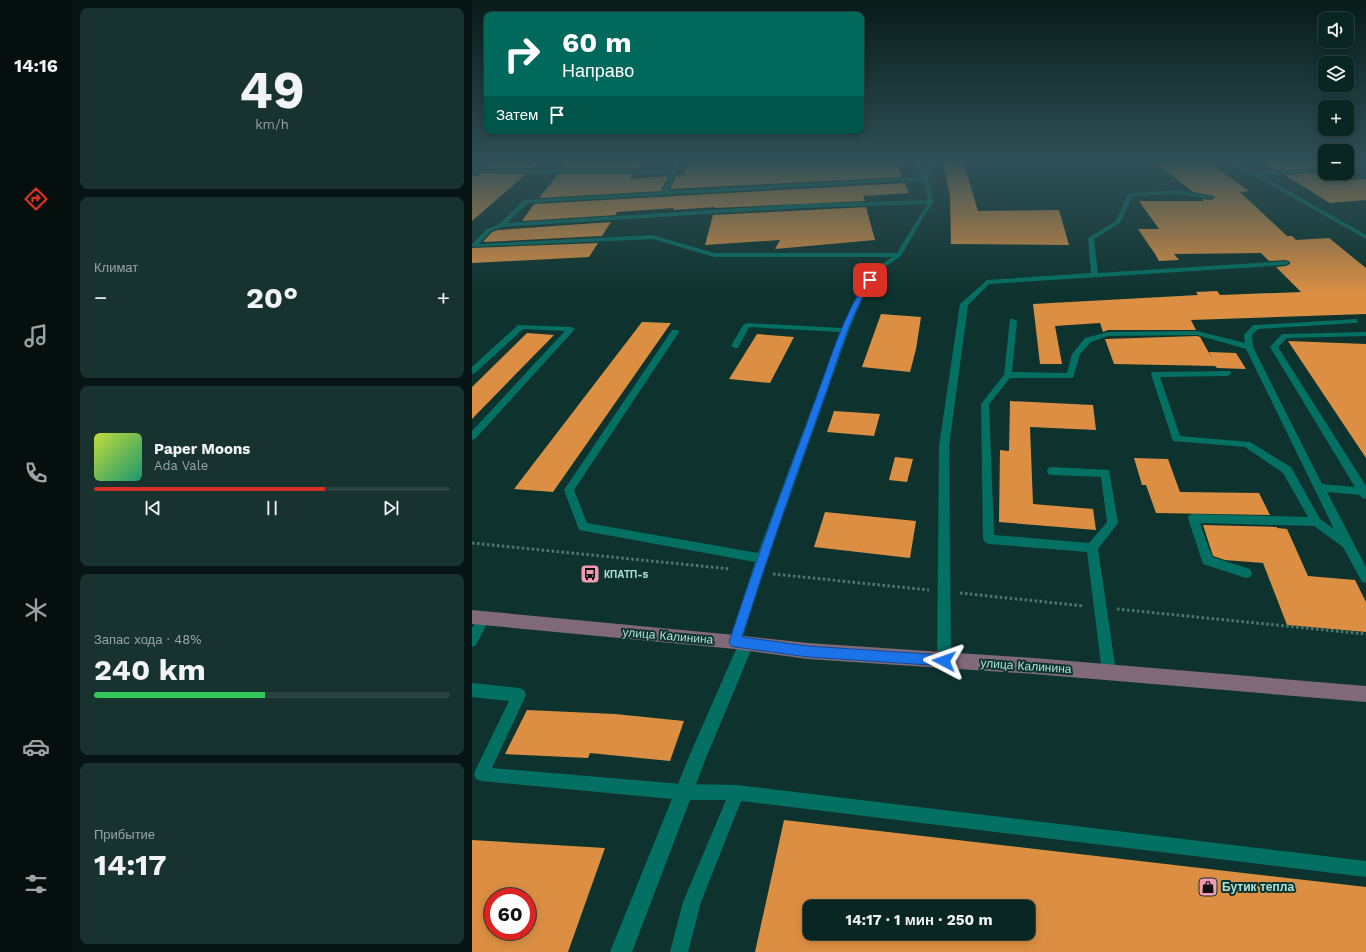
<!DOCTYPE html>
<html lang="ru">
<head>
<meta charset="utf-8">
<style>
	:root { --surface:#0a2622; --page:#18322f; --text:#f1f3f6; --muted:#99a5a5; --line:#2a4340; --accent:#d93025 }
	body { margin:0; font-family:"Work Sans",sans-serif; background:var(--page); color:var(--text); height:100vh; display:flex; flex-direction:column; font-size:15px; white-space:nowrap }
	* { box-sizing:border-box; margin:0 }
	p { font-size:13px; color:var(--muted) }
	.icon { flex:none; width:22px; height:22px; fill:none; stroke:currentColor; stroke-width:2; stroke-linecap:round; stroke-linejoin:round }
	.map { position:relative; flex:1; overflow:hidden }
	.sheet { display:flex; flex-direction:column; gap:8px; padding:8px; background:#061513; width:400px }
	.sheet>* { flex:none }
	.top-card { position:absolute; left:12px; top:12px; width:380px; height:122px; border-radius:8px; box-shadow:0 2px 10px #0003,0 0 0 1px var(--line); background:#00695c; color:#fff; overflow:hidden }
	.fabs { position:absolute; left:846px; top:12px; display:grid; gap:8px }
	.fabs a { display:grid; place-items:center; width:36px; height:36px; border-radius:8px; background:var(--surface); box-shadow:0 2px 10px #0003,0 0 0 1px var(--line); font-size:20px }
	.speed { position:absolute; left:12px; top:888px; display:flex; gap:8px; font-size:20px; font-weight:700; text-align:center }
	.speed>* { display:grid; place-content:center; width:52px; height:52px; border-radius:50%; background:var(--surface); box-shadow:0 2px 10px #0003,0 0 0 1px var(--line); line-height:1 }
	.speed .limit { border:6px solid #d22; background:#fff; color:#111 }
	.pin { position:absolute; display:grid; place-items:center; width:34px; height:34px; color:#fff; margin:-17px; border-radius:8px; box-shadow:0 2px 6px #0006 }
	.me { position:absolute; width:44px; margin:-22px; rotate:274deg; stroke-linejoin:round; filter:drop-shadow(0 0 3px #0008) }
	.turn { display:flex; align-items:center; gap:14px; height:84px; padding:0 12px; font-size:18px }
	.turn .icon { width:52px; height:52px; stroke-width:2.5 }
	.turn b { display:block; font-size:28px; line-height:34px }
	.then { display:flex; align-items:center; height:38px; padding:0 12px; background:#0003; gap:8px; font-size:15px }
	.big { font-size:30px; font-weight:700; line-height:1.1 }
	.sheet .card { flex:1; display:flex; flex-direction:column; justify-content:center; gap:6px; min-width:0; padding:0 14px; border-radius:8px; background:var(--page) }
	.sheet .dial { align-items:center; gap:0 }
	.dial b { font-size:52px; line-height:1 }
	.song { display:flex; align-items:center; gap:12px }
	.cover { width:48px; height:48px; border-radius:6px; background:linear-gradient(135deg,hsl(70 70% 55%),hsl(160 70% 35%)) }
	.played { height:4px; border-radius:2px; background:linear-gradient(90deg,var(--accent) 65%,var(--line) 65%) }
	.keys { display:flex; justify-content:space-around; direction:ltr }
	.heat { display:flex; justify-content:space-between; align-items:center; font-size:22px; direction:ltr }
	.charge { height:6px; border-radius:3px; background:linear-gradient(90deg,#34c759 48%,var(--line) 0) }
	.trip { position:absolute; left:331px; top:900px; width:232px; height:40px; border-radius:8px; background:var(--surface); box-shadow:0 2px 10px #0003,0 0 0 1px var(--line); font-weight:700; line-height:40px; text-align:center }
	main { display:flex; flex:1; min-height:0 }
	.tab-bar { display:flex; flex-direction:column; width:72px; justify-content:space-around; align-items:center; background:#040f0e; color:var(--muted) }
	.tab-bar .icon { width:28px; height:28px }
	.tab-bar .on { color:var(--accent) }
	.tab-bar b { font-size:18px; color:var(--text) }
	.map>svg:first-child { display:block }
	.building { fill:#dc8f43; fill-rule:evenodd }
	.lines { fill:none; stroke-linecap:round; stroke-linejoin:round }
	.path { stroke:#4d7771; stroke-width:3; stroke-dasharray:2.5 2.5; stroke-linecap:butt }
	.lane { fill:#046f63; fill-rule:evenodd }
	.street { fill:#046f63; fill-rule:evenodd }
	.primary { fill:#806979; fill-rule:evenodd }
	.route { fill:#1a73e8; stroke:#114b97 }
	.labels { text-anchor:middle; stroke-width:4; stroke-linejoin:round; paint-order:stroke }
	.poi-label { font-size:10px; font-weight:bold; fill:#ade0d7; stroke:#0e332e; text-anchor:start }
	.near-street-label { font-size:12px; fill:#ade0d7; stroke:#0e332e }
	.near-poi-label { font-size:12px; font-weight:bold; fill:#ade0d7; stroke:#0e332e; text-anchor:start }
</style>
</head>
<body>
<main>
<nav class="tab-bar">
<b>14:16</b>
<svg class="icon on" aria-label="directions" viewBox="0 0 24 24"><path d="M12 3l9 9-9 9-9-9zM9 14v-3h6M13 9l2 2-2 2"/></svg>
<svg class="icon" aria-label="music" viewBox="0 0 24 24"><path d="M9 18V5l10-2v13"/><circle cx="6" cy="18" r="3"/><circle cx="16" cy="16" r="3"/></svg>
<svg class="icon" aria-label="phone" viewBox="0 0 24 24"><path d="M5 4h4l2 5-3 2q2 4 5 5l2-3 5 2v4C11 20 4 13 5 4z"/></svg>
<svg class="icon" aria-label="climate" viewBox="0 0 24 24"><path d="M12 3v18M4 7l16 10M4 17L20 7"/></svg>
<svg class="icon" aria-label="car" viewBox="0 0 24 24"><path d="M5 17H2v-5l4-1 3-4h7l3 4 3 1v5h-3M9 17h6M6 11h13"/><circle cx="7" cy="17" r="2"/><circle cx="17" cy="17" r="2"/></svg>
<svg class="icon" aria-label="filters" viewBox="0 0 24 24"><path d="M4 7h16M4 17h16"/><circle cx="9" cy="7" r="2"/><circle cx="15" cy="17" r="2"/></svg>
</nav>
<section class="sheet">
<div class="card dial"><b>49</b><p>km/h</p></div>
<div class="card"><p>Климат</p>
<div class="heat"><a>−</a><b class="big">20°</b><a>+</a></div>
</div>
<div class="card">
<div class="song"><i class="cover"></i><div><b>Paper Moons</b><p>Ada Vale</p></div></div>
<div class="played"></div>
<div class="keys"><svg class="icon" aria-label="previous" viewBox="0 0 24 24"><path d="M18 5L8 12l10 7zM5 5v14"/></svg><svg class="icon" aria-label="pause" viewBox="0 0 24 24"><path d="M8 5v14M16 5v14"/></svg><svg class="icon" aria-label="next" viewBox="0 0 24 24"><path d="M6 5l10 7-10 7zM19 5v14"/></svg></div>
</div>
<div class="card"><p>Запас хода · 48%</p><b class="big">240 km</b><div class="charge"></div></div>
<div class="card"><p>Прибытие</p><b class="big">14:17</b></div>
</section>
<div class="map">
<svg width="894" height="952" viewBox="0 0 894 952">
	<rect width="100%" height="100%" fill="#0e332e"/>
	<path class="building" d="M26 161H69L60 168H16Z
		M96 161H172L166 168H90Z
		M217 161H424L430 177 198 189 204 176 212 175Z
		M471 161H491L506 211 587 210 597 245 479 244 478 196Z
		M790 161H853V168L804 170Z
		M736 162 777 191 768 192 815 236H820L824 240 857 238 894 268V314L719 320 724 330H636L631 332 628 323 583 326 590 364H568L561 304 726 295 724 292 745 291 748 295 829 292 804 267 814 266 818 264V262L814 260 797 261 789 253 702 254 707 260 687 261 683 254 666 229H687L667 201H732L730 199 739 200 743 197 742 196 721 192 687 165Z
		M853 172V182L894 179V200L858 203 813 175Z
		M10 173 54 174 0 221V176H5Z
		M86 174H161L158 179 196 176 189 191 67 198Z
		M433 183 437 193 391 196 393 201 243 208V207L201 210 202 208 145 212 144 215 50 221 62 204Z
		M394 207 403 240 303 249 308 240 233 245 241 215Z
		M139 222 130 236 11 242 20 232 26 230Z
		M126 243 117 257 0 263V248Z
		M409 314 449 317 444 349 438 372 390 367Z
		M170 322 199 323 81 492 42 489Z
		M55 333 82 335 0 419V387Z
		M285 334 322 337 298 383 257 379Z
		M725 336 728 337 741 360 737 352 764 353 774 369 745 368 743 366 642 364 633 339Z
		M816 341 894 344V458Z
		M538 401 621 405 624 430 558 427 561 504 621 509 624 530 527 522 528 450 537 451Z
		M362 411 408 414 402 436 355 432Z
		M423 457 441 459 435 482 417 480Z
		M662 458 696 459 708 492 787 493 798 515 684 513 674 485H670Z
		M353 512 444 521 438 558 342 547Z
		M731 525 805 527V528L815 529 836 576 883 580 894 602V632L815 625 791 563 753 560 741 556Z
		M55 710 143 714 212 721 198 761 118 753 116 758 33 754Z
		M312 820 894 887V952H283ZM338 907H556V933H338Z
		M0 840 133 848 96 952H0ZM21 897H55V931H21Z"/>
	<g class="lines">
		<path class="path" d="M0 543 258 569
			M301 574 457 590
			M488 593 612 606
			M645 609 894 634"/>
		<path class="lane" d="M4 161H10L0 165V162Z
			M205 161H209L196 191 450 177 441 161H445L453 174 462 161H466L456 178 462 202 452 216 429 256 407 271 394 290 377 330 296 558 269 642 268 646 263 648 258 646 257 642 283 562 107 530 92 490 200 330H206L207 332 102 490 115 523 286 553 368 332 277 327 266 348H263L259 346 271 325 275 323 370 328 389 289 403 269 420 257H242L181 239 0 247V244L15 229 27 224 52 200 190 192 199 173 12 172 0 169V167L12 170H200ZM451 180 456 200 332 204 35 223 56 203ZM455 204 425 253H242L181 235 7 244 19 231 30 227 332 208Z
			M752 161H758L784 172 853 169V171L789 175 894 235V239L781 175Z
			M894 166V168L875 169V167Z
			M704 190 742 197 739 199 704 194 660 196 648 223 622 239 626 273 814 261 817 263 814 265 517 284 496 305 477 446 479 661 477 666 472 667 467 666 465 661 467 446 488 304 515 280 619 273 616 238 644 221 656 194Z
			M538 319H541L545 321 540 372 595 373 600 354 613 338 636 332 725 331 773 343 772 335 781 325H784L885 319V323H882L786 329 780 335 781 347 850 484 883 487 798 347 810 334H813L894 332V336L815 338 806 347 894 486V499L890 498 888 495 855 492 894 567V583L890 582 871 547 842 526 728 523 740 557 778 569 780 573 778 577 774 578 731 564 716 518 717 515 721 514 836 517 811 473 773 447 701 441 679 374 680 372 758 371 759 373 758 375 755 376 688 377 708 436 778 442 819 467 848 519 862 529 774 349 725 335 636 336 619 342 608 354 601 378H538L517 404 522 535 617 543 635 522 629 477 580 475 576 474 575 471 576 468 580 467 637 470 646 523 626 549 644 672 642 677 637 679 632 677 630 672 615 552 517 544 513 542 511 539 509 404 532 375Z
			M46 325 99 327 103 329 3 439 0 440V431L93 331 51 329 3 373 0 374V367Z
			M12 612 16 614 18 618 4 645 0 647V628L8 614Z
			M0 683 47 688 52 690 54 695 20 768 210 784 265 785 894 861V877L269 801 229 902 216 952H198L211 902 254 800H210L9 781 4 779 2 774 4 769 37 701 0 697Z"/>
		<path class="street" d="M274 636 279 638 282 643 234 758 160 952H138L219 752 269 638Z"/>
		<path class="primary" d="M0 610 263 635 336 643 562 658 894 686V702L562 674 336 659 263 649 0 624Z"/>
	</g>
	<linearGradient id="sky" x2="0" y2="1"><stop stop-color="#081c19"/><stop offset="0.55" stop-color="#305057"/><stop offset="1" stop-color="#305057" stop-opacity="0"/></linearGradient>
	<rect width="894" height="294" fill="url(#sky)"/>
	<path class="route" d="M396 279 401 280C377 315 365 364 350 404 322 481 295 558 270 637L336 646 472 655 476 656 477 661 476 665 472 666 336 657 263 647 259 646 257 642C283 562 313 483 342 404 357 364 371 314 396 279Z"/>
	<defs>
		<symbol id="bus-square" viewBox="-11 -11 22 22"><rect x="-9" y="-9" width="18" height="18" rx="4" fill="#f19ab1" stroke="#0e332e"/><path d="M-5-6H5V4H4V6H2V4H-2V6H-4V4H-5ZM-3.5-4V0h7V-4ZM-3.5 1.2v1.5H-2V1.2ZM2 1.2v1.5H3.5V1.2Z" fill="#111"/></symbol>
		<symbol id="shop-square" viewBox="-11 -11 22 22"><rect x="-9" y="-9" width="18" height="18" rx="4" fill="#f19ab1" stroke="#0e332e"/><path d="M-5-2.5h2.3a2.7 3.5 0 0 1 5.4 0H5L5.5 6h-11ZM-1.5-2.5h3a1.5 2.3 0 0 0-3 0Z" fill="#111"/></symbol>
	</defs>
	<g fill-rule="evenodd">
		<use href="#bus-square" x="107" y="563" width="22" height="22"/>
		<use href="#shop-square" x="725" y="876" width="22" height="22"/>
	</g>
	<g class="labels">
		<g class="poi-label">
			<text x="132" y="578">КПАТП-5</text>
		</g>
		<g class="near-street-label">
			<text transform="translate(196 636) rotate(5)" y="4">улица Калинина</text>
			<text transform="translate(554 666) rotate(4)" y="4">улица Калинина</text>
		</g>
		<g class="near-poi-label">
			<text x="750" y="891">Бутик тепла</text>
		</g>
	</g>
</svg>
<div class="fabs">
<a><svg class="icon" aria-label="sound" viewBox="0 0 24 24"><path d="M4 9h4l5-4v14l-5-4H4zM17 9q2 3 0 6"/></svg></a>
<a><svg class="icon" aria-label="layers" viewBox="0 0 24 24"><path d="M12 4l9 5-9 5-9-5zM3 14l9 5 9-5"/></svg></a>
<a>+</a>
<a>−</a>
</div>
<div class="speed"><div class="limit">60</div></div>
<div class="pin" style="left:398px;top:280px;background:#d93025"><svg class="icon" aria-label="arrive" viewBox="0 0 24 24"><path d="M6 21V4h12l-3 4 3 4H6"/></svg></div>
<svg class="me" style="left:472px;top:661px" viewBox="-20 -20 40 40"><path d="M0-17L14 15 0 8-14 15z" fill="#1a73e8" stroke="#fff" stroke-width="4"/></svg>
<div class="trip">14:17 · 1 мин · 250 m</div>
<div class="top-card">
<div class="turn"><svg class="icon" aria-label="right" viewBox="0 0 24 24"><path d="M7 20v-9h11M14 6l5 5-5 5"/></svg><div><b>60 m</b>Направо</div></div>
<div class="then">Затем<svg class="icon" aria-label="arrive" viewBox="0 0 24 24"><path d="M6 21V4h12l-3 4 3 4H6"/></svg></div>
</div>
</div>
</main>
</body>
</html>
